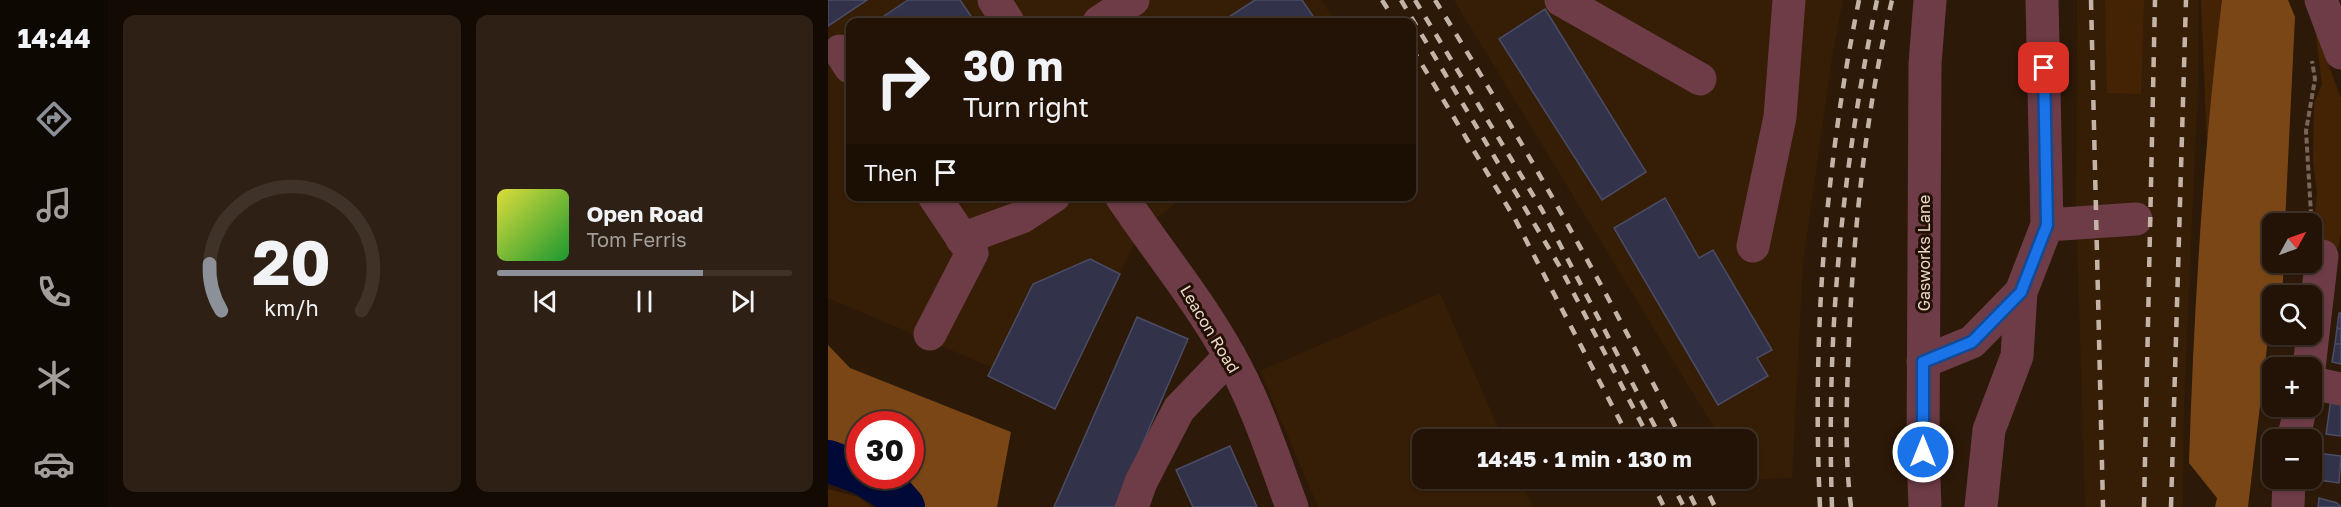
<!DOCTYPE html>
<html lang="en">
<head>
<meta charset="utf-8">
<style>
	:root { --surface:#221306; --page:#2e2014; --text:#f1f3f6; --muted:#a29e9b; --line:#3f3228; --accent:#8c9099 }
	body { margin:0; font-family:"Golos Text",sans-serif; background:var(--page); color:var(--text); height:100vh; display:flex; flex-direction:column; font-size:22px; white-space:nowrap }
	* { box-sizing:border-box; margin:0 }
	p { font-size:20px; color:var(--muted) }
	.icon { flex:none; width:33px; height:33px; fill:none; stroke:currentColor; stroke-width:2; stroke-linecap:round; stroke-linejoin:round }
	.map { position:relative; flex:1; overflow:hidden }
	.details { display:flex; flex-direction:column; gap:15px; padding:15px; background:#130a03; width:720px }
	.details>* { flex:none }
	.hud { position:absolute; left:18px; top:18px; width:570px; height:183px; border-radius:12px; box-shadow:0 2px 4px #0004,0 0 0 2px var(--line); background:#221306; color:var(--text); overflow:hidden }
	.needle { width:39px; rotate:50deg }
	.tools { position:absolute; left:1434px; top:213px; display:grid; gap:12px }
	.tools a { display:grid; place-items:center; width:60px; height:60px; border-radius:12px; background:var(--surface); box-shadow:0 2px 4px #0004,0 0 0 2px var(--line); font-size:30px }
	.speed { position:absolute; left:18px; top:411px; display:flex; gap:12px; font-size:30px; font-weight:700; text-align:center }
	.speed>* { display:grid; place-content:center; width:78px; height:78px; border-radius:50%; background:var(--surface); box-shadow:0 2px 4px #0004,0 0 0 2px var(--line); line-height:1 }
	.speed .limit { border:9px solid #d22; background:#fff; color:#111 }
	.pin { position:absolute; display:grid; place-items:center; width:51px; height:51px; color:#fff; margin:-26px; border-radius:12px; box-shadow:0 3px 9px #0006 }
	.me { position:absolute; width:66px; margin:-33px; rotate:0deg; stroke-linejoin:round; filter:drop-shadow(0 0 4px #0008) }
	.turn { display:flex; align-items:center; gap:21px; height:126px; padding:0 18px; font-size:27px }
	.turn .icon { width:78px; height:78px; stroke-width:2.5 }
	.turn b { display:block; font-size:42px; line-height:51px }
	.then { display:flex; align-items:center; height:57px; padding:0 18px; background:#0003; gap:12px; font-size:22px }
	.details .card { flex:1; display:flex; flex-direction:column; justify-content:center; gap:9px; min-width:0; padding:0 21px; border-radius:12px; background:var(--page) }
	.details .dial { align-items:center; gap:0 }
	.dial svg { height:156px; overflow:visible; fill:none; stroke:var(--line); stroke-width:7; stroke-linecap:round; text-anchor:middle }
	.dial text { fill:var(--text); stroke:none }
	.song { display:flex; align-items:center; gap:18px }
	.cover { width:72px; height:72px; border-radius:9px; background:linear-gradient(135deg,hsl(60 70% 55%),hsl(130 70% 35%)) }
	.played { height:6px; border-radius:3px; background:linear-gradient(90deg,var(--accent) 70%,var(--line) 70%) }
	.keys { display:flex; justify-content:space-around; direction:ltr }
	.details .tiles { flex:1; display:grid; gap:15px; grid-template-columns:repeat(2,1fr) }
	.trip { position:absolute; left:584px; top:429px; width:345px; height:60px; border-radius:12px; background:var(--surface); box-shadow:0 2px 4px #0004,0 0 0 2px var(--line); font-weight:700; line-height:60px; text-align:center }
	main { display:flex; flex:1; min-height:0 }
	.dock { display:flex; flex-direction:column; width:108px; justify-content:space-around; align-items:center; background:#0e0802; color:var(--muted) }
	.dock .icon { width:42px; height:42px }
	.dock .selected { color:var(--accent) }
	.dock b { font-size:27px; color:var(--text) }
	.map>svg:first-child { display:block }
	.built { fill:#361d06 }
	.green { fill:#442305 }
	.forest { fill:#7a4616 }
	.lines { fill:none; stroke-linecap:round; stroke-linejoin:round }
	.river { stroke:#000937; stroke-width:42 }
	.building { fill:#32324a; stroke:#4b4c65; stroke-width:1.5 }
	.path { stroke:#786658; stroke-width:4; stroke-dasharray:6 3; stroke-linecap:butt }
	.minor { stroke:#6d3c46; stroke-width:33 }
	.rail { stroke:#c4b4a8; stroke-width:4.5; stroke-dasharray:10 10; stroke-linecap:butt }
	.route-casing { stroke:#114b97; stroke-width:15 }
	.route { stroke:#1a73e8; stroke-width:10 }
	.labels { text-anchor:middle; stroke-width:6; stroke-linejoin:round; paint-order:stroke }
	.street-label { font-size:16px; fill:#e8dacf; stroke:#231002 }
</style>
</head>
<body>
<main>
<nav class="dock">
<b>14:44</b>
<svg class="icon selected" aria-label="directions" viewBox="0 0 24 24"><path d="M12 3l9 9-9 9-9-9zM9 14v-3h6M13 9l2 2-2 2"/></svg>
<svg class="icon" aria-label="music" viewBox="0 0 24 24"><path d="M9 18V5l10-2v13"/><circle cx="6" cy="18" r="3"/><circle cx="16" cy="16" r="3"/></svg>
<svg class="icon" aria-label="phone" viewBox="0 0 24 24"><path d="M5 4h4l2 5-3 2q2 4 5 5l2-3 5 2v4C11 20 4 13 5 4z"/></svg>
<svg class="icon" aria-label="climate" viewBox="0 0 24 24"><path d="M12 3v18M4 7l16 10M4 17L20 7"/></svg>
<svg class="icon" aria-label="car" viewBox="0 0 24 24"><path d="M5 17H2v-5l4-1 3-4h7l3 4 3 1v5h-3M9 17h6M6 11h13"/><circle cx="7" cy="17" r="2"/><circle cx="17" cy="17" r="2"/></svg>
</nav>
<section class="details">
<div class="tiles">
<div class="card dial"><svg viewBox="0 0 100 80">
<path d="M14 69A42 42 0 1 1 86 69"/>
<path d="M14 69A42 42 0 0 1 8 45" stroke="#8c9099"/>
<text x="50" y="56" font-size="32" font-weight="700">20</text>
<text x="50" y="72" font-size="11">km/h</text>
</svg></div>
<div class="card">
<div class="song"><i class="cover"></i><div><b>Open Road</b><p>Tom Ferris</p></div></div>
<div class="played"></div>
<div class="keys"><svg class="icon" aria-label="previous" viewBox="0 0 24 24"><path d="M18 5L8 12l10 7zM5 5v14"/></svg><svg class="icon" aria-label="pause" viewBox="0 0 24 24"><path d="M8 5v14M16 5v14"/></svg><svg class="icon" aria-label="next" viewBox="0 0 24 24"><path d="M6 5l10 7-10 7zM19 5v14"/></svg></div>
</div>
</div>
</section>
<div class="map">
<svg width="1513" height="507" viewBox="0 0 1513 507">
	<rect width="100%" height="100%" fill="#2d1908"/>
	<path class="built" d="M0 0H493L508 22H22V196L356 197 314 229 229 395 0 298Z
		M626 0H1015L1005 52 975 263 964 478 918 480V440L893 439Z
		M1249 0H1370L1371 64 1356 404 1355 507H1257L1248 207Z
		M612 293 675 439 594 440V478L692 479 705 507H490L432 371Z"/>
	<path class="green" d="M1277 0H1316L1313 94 1279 93Z
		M1373 0H1395L1379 146Z
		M1487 28 1513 98V233L1510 248 1484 246 1489 193 1485 161 1486 104 1494 84Z
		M0 489 30 497 44 507H0Z"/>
	<path class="forest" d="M1394 0H1460L1467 17 1457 223 1444 224V262L1456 263 1454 295 1444 296V329L1439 347 1420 507H1387L1389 498 1361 463C1366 308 1375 154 1394 0Z
		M0 345 22 368 183 432 169 507H94L46 476H82V424H32L31 466 0 445Z"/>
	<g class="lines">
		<path class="river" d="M0 461 32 473
			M38 476 61 490 76 507"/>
	</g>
	<path class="building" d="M0 0H39L0 26Z
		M80 0H132L147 22H52L50 20Z
		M427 0H474L489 22H393Z
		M717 9 818 172 774 200 671 39Z
		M837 198 871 258 885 250 944 350 929 358 940 376 890 405 786 228Z
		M262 259 292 274 227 409 160 376 205 284Z
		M1511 313H1513V329L1509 328Z
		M309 317 360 339 287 507H226Z
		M1509 328 1513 329V344H1507Z
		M1507 344H1513V364L1504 362Z
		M1503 399 1513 400V436L1498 434Z
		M402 446 429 507H365L348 470Z
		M1488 453 1513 456 1511 483 1484 479Z
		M1491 498 1509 503 1513 507H1490Z"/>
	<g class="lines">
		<path class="path" d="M1480 224 1483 214 1478 131 1487 79 1484 61"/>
		<path class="minor" d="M166 0 180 22
			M733 0 872 79
			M1493 0 1513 53
			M271 22 305 0
			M12 51 22 67
			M293 196C329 250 370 299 401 355 428 402 445 456 464 507
			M1219 225 1308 219
			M134 239 194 217 226 196
			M925 246 952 117 961 0
			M102 334 144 253 106 196
			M1095 362 1144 342 1193 292
			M1481 368 1494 256
			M1484 383 1513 389
			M1465 440 1473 406
			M304 507 313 482 351 409 402 356
			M1097 507 1095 452 1097 64 1102 0
			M1153 507 1161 430 1189 356 1193 292 1219 225 1214 0
			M1460 507 1461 478"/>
		<path class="rail" d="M554 0 568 22
			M573 0 732 267 822 440
			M587 0 714 210 834 440
			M607 0C696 143 778 289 854 440
			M1263 0 1275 507
			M584 48 687 219 802 440
			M822 478 836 507
			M841 478 856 507
			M854 478 868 507
			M873 478 887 507
			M992 507C984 338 997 166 1031 0
			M1004 507C998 335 1014 168 1049 0
			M1023 507C1016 452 1019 394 1021 339 1026 225 1038 110 1064 0
			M1316 507 1327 0
			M1343 507 1358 0"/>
	</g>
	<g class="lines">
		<defs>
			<path id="route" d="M1095 452V362L1144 342 1193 292 1219 225 1216 68"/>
		</defs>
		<use href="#route" class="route-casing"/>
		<use href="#route" class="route"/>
	</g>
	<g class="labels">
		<g class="street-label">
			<text transform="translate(1096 253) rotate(-90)" y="6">Gasworks Lane</text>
			<text transform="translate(382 329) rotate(59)" y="6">Leacon Road</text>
		</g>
	</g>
</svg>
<div class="tools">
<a><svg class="needle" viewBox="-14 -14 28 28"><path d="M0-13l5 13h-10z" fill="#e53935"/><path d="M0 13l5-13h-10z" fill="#a29e9b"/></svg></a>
<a><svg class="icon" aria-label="search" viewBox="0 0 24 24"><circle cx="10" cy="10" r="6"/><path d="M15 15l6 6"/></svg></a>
<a>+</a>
<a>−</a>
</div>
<div class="speed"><div class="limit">30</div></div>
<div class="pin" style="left:1216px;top:68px;background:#d93025"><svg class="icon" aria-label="arrive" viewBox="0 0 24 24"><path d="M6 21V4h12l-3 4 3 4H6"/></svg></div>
<svg class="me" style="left:1095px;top:452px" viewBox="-20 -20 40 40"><circle r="17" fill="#1a73e8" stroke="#fff" stroke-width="3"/><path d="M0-11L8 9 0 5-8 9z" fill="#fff"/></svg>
<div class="trip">14:45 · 1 min · 130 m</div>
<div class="hud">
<div class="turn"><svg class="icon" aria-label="right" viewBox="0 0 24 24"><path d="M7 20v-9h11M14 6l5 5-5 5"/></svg><div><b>30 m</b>Turn right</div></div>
<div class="then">Then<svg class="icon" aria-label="arrive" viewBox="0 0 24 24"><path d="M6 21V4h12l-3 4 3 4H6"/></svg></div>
</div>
</div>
</main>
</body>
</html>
